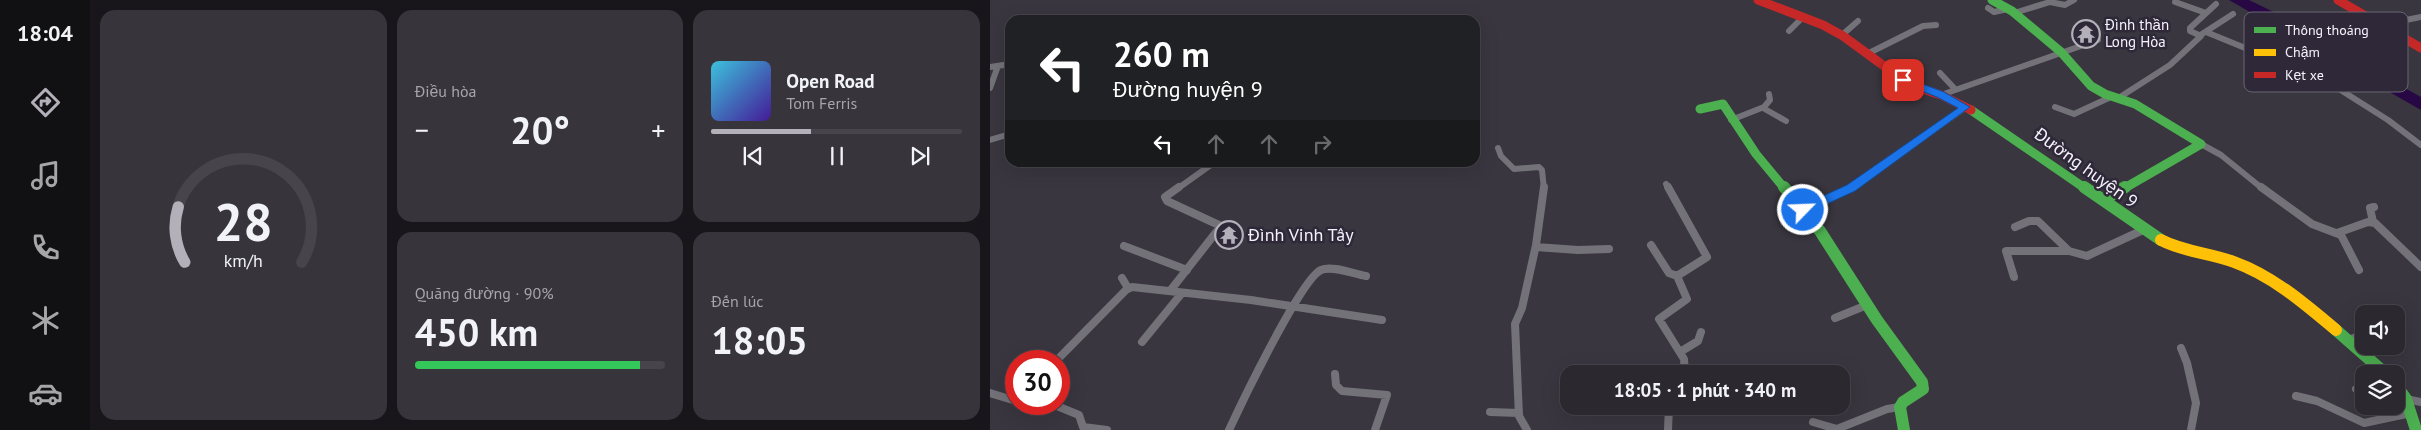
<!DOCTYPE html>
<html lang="vi">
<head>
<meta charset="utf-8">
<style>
	:root { --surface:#2b282f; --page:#37343b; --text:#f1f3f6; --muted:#a6a6aa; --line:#47444b; --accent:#b4b0ba }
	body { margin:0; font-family:"PT Sans",sans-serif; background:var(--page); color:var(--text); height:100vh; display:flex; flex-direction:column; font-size:19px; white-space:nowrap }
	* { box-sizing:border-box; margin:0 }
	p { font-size:16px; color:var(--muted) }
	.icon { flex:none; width:28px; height:28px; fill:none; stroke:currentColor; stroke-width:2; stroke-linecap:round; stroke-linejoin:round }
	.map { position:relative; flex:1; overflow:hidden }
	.details { display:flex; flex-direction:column; gap:10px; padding:10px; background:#18161a; width:900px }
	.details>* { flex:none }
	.top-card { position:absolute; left:15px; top:15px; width:475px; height:152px; border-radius:15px; box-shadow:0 5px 20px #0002,0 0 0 1px var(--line); background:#202124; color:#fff; overflow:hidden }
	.buttons { position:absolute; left:1365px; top:305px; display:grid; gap:10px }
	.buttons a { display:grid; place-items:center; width:50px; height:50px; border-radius:10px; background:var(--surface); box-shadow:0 5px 20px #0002,0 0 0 1px var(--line); font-size:25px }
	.speed { position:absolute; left:15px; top:350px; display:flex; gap:10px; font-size:25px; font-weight:700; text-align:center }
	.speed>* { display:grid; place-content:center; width:65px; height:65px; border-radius:50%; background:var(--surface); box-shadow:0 5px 20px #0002,0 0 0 1px var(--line); line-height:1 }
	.speed .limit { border:8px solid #d22; background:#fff; color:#111 }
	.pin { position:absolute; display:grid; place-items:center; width:42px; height:42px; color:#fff; margin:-21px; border-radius:10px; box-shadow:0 2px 8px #0006 }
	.me { position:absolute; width:55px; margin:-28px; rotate:66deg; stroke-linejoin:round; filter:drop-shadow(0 0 4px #0008) }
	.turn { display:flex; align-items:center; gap:18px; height:105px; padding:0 25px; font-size:22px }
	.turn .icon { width:65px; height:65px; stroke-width:2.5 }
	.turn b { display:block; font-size:35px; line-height:42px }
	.lanes { display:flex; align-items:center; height:48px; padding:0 25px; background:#0003; justify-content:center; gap:25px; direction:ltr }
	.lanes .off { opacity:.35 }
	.big { font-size:38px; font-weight:600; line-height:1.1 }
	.details .widget { flex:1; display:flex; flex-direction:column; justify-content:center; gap:8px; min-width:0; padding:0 18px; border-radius:15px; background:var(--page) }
	.details .dial { align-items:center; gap:0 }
	.dial svg { height:130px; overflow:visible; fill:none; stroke:var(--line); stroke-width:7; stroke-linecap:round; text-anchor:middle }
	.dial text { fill:var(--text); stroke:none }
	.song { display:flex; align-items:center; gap:15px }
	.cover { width:60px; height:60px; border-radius:8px; background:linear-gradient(135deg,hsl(190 70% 55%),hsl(260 70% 35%)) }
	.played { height:5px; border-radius:2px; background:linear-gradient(90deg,var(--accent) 40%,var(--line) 40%) }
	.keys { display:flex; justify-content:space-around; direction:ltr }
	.heat { display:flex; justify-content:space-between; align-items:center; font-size:28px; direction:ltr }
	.charge { height:8px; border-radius:4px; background:linear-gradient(90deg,#34c759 90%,var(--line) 0) }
	.details .tiles { flex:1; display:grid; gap:10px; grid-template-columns:repeat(3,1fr) }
	.widget:first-child { grid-row:span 2 }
	.trip { position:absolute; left:570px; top:365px; width:290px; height:50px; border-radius:15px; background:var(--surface); box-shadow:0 5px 20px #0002,0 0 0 1px var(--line); font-weight:600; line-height:50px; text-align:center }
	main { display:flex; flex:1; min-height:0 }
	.dock { display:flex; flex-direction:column; width:90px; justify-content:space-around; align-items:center; background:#111013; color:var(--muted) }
	.dock .icon { width:35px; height:35px }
	.dock .on { color:var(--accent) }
	.dock b { font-size:22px; color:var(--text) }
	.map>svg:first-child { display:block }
	.water { fill:#280844 }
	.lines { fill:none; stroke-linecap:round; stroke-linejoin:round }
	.street-far1 { stroke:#747279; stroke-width:6 }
	.street { stroke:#747279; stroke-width:8 }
	.fast-far1 { stroke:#4caf50; stroke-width:9 }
	.fast { stroke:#4caf50; stroke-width:12 }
	.slow { stroke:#ffc107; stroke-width:12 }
	.jam { stroke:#c62828; stroke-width:9 }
	.wall { fill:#727077 }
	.shaded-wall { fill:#5d5b61 }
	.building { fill:#85828a; stroke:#5d5b61 }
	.route { fill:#1a73e8; stroke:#114b97 }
	.labels { text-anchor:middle; stroke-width:5; stroke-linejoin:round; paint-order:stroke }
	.far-poi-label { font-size:15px; fill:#f6f2fd; stroke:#2e2838; text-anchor:start }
	.street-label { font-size:18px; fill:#f6f2fd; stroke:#2e2838 }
	.poi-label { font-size:18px; fill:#f6f2fd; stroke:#2e2838; text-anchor:start }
	.key { fill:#2e2838; stroke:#6a6573; stroke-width:1 }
	.key-label { font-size:14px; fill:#f6f2fd }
</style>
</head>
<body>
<main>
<nav class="dock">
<b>18:04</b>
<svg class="icon on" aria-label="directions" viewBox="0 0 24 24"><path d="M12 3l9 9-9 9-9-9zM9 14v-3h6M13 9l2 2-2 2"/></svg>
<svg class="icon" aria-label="music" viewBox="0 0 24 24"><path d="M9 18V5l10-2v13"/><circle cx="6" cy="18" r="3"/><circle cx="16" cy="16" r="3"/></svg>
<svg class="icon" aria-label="phone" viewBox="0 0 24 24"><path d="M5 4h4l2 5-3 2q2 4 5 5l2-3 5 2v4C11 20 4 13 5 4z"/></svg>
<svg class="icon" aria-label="climate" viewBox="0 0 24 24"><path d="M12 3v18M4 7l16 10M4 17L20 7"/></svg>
<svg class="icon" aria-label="car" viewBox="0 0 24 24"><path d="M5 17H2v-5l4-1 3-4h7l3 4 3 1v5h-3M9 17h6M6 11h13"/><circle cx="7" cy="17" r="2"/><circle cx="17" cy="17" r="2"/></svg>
</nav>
<section class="details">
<div class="tiles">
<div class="widget dial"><svg viewBox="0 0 100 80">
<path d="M14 69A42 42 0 1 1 86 69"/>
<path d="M14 69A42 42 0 0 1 10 35" stroke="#b4b0ba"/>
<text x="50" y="56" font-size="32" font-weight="700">28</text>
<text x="50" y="72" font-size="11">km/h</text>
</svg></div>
<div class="widget"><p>Điều hòa</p>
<div class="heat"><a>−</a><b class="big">20°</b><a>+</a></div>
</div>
<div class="widget">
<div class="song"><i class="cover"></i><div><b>Open Road</b><p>Tom Ferris</p></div></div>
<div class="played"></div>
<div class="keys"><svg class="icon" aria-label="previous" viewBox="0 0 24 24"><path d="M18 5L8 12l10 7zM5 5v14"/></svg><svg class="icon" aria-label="pause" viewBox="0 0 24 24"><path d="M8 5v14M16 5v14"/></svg><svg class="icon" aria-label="next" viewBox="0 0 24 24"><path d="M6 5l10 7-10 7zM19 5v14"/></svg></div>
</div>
<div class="widget"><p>Quãng đường · 90%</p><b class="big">450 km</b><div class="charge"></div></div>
<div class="widget"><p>Đến lúc</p><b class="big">18:05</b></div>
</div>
</section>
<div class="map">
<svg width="1431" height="430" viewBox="0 0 1431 430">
	<rect width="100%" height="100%" fill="#39363f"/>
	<path class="water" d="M1239 0H1259L1290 15 1355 55 1431 97V110Z"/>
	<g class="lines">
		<path class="street-far1" d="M1185 2 1216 13
			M998 8 1004 12 1018 9
			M1024 13 1060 2 1075 5 1084 0
			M1391 25 1431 17
			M799 31 813 17
			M1216 32 1338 82 1398 120 1431 145
			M1212 34 1243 14
			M852 35 868 21
			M877 54 933 26 946 25
			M0 67 20 64
			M950 73 965 89
			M0 88 8 66
			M951 95 1108 40 1107 35
			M1130 97 1180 65 1211 36 1200 31V28L1226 4
			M1065 107 1084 114 1123 96
			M773 108 796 121
			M741 120 774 107 780 100 779 94
			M0 140 20 134
			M1211 144 1231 155 1273 189
			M508 148 511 156 524 169 549 167 552 170 554 189
			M676 184 679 189
			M187 189 225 162
			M860 189 976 107"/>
		<path class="street" d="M678 187 717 257 687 276 697 299 669 319 694 359 695 374
			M1271 187 1322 224 1351 235 1369 270
			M813 210 862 187
			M1383 222 1380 208 1384 207
			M1025 227 1039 221H1048L1079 251 1097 256 1153 230
			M1347 233 1378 222 1385 223 1431 267
			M661 245 679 273 687 276
			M134 246 197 270
			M546 247 588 250 619 249
			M1024 277 1016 251H1079
			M132 278 138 288
			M180 291 231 226 177 201 175 197 189 187
			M845 318 877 305
			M1359 340 1374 334
			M152 342 192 293
			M1191 348 1197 363 1206 403 1201 430
			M690 352 708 341 711 332
			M66 361 136 290 142 287 261 300 392 320
			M345 374 346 385 352 391 397 395 385 430
			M1366 389 1374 396
			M0 393 26 401
			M1306 396 1327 401 1374 423 1421 413
			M1416 399 1431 402
			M62 404 89 415 93 427 117 430
			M1384 406 1396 417
			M500 412 529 413
			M823 422 847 429 897 409 910 407
			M239 430C251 404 311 279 331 270 342 265 364 274 376 276
			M537 430 529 416 525 324 532 308 546 245 554 187
			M678 430 679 406"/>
		<path class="fast-far1" d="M1002 0 1022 11 1071 52 1101 86 1115 94 1145 104 1211 144 1133 189
			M710 109 733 104 766 154 795 189
			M981 110 1096 189"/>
		<path class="fast" d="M794 187 830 231 887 320 932 382 933 389 913 402 910 407 914 430
			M1094 187 1171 240
			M1113 200 1135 187
			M1346 330 1396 374
			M1406 385 1416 399 1426 430"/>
		<path class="slow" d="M1171 240C1194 252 1220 253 1244 262 1283 276 1315 304 1346 330"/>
		<path class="jam" d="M768 0 833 25 853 36 920 85 951 95 981 110
			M1348 0 1431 48"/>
	</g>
	<path class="wall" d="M1092 31 1102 32 1101 34 1096 36 1091 33Z
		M229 233H247L239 241 232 238Z"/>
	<path class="shaded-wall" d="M1102 32 1101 34 1096 36 1097 34Z
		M244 228 247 233 239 241 236 236Z"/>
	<path class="building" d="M1097 28 1102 32 1097 34 1092 31Z
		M237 226 244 228 236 236 229 233Z"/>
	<path class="route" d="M913 77 954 92 980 107 865 191 817 213H809V207L857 185 968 108 947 97 910 83 908 80Z"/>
	<defs>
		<symbol id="temple-ring" viewBox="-11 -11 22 22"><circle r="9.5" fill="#2e2838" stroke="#b4b0ba" stroke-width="1.5"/><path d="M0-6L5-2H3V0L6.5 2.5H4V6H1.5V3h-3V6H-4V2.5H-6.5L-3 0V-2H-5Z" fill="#b4b0ba"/></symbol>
	</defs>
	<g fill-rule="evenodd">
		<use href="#temple-ring" x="1080" y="18" width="32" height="32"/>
		<use href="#temple-ring" x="223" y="219" width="32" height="32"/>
	</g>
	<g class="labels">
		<g class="far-poi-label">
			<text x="1115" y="30">Đình thần<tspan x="1115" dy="17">Long Hòa</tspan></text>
		</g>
		<g class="street-label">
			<text transform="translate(1096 168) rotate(36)" y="6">Đường huyện 9</text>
		</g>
		<g class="poi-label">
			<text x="258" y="241">Đình Vinh Tây</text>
		</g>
	</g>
	<rect x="1254" y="12" width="164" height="80" rx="8" class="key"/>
	<rect x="1264" y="27" width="22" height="6" fill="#4caf50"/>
	<rect x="1264" y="49" width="22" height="7" fill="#ffc107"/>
	<rect x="1264" y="72" width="22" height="6" fill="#c62828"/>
	<g class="key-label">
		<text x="1295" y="35">Thông thoáng</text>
		<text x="1295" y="57">Chậm</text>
		<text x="1295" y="80">Kẹt xe</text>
	</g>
</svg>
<div class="buttons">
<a><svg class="icon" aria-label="sound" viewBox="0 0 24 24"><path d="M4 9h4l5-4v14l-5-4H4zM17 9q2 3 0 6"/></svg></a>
<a><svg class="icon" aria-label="layers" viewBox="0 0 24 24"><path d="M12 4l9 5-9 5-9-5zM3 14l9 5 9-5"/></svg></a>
</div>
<div class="speed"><div class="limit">30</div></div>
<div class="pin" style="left:913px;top:80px;background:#d93025"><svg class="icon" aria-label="arrive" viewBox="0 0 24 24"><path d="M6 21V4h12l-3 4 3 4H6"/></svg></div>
<svg class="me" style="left:813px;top:210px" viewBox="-20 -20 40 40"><circle r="17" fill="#1a73e8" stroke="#fff" stroke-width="3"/><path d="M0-11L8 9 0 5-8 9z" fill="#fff"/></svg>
<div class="trip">18:05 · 1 phút · 340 m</div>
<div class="top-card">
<div class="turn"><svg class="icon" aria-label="left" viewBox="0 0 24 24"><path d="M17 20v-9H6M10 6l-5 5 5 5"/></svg><div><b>260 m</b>Đường huyện 9</div></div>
<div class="lanes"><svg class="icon" aria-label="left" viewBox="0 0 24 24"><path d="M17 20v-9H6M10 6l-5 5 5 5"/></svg><svg class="icon off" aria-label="ahead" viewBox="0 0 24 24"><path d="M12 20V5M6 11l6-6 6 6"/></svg><svg class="icon off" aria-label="ahead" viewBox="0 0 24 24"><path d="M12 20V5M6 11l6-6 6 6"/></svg><svg class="icon off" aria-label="right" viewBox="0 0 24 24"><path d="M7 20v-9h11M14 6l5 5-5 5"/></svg></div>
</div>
</div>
</main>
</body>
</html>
